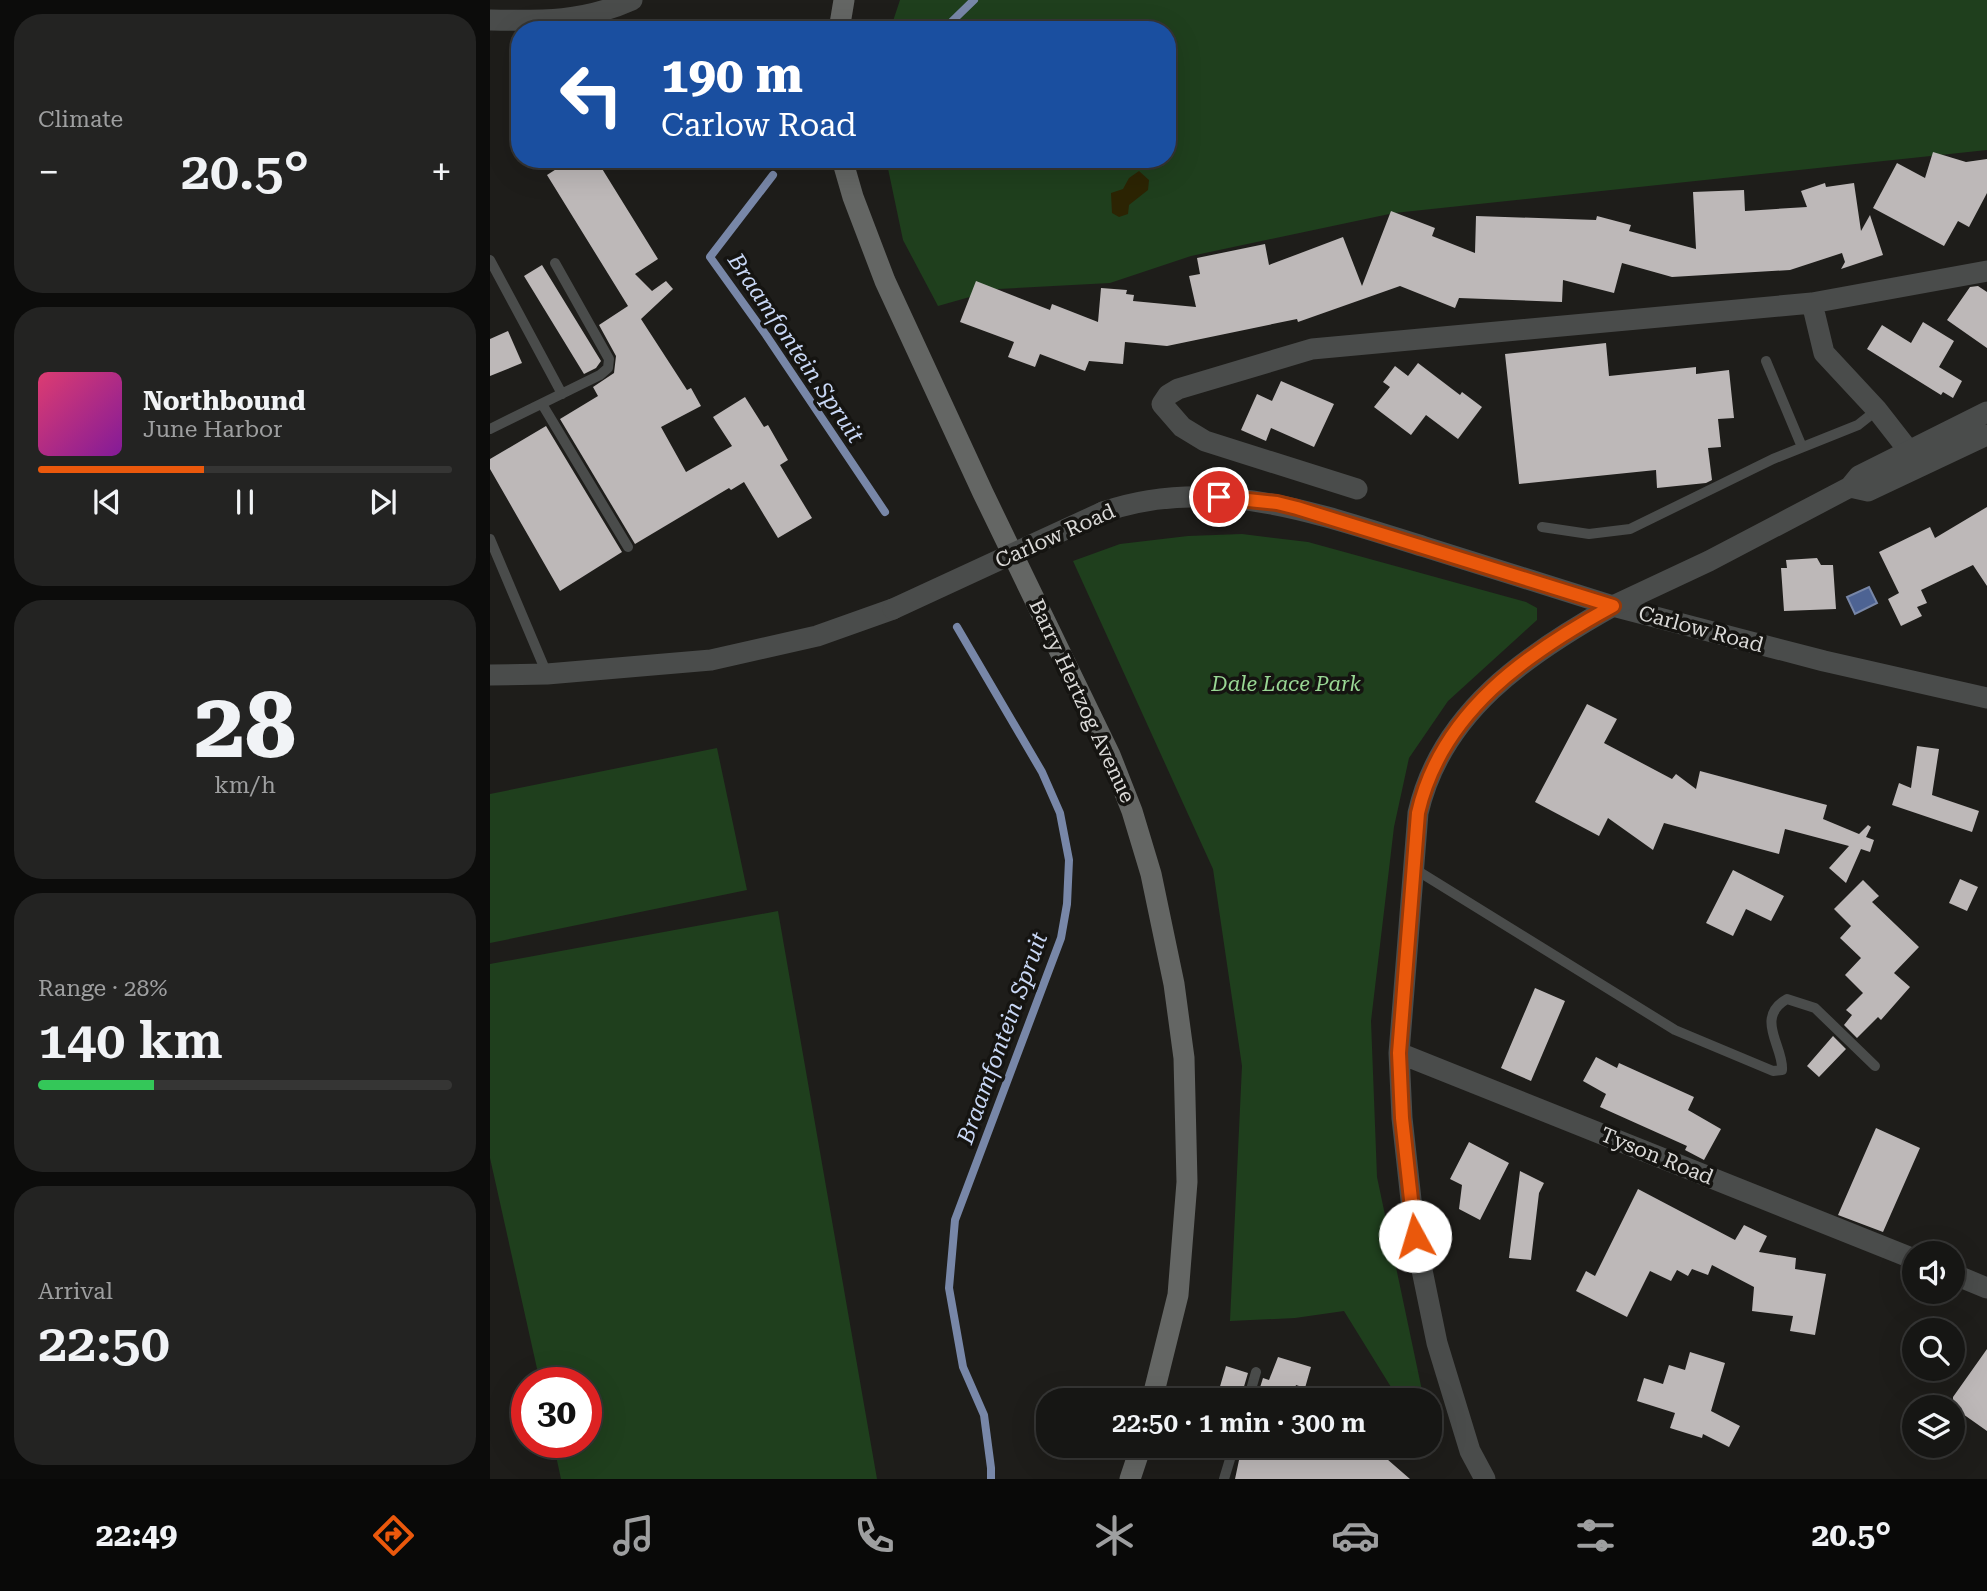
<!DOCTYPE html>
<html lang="en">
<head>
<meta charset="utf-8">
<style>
	:root { --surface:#161614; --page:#232322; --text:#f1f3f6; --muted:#9e9fa0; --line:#353534; --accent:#ea580c }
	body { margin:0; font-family:"Roboto Serif",serif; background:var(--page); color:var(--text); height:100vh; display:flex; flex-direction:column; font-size:26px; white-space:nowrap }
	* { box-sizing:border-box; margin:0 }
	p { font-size:23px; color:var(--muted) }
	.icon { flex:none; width:38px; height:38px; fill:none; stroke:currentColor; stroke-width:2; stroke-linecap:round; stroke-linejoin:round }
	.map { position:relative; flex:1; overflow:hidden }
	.details { display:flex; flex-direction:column; gap:14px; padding:14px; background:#0c0c0b; width:490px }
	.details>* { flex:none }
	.top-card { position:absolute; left:21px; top:21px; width:665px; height:147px; border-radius:28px; box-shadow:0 7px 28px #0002,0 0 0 2px var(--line); background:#1a4fa0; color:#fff; overflow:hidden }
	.buttons { position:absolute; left:1412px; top:1241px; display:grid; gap:14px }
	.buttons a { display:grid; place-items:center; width:63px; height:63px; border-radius:50%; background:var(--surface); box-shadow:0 7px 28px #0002,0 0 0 2px var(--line); font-size:35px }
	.speed { position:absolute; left:21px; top:1367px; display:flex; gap:14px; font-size:35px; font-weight:700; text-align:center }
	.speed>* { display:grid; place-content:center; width:91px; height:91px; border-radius:50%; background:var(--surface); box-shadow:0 7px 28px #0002,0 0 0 2px var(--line); line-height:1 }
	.speed .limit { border:10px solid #d22; background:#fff; color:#111 }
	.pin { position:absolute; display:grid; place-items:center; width:60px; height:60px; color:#fff; margin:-30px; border:4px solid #fff; border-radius:50%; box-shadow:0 2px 7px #0007 }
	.me { position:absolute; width:77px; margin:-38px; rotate:354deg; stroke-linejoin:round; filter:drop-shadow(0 0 5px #0008) }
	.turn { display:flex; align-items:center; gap:24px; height:147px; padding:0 35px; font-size:32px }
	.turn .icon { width:91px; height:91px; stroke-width:2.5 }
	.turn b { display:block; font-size:49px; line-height:60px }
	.big { font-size:52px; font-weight:600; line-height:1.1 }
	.details .card { flex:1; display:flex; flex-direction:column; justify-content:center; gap:10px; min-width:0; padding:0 24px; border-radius:28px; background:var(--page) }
	.details .dial { align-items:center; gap:0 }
	.dial b { font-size:91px; line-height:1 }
	.song { display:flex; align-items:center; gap:21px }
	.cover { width:84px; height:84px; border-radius:10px; background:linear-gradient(135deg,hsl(340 70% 55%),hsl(290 70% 35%)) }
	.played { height:7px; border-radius:4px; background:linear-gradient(90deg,var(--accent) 40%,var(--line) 40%) }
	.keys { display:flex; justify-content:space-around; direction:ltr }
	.heat { display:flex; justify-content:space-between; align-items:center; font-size:38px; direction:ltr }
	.charge { height:10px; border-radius:5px; background:linear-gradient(90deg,#34c759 28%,var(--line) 0) }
	.trip { position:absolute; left:546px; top:1388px; width:406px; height:70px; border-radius:28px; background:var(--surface); box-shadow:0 7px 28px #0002,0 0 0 2px var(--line); font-weight:600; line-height:70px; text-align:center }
	.tab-bar { display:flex; height:112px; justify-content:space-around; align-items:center; background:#090908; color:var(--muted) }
	.tab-bar .icon { width:49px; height:49px }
	.tab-bar .current { color:var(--accent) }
	.tab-bar b { font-size:32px; color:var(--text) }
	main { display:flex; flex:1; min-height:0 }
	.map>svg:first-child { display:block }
	.green { fill:#1f3f1d }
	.sand { fill:#2c2403 }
	.water { fill:#4d6393; stroke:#7887a8; stroke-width:2 }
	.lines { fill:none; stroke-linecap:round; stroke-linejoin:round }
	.stream { stroke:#7887a8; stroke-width:8 }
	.building { fill:#bdb8b8 }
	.service { stroke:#4a4c4b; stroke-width:10 }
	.minor { stroke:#4a4c4b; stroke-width:21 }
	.tertiary { stroke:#4a4c4b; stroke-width:21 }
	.secondary { stroke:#646664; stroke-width:21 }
	.tertiary-bridge { stroke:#4a4c4b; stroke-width:21 }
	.route-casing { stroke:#983908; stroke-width:18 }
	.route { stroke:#ea580c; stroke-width:12 }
	.labels { text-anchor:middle; stroke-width:7; stroke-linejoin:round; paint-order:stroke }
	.street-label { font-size:21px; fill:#dbdad8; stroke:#151411 }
	.park-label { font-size:21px; font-style:italic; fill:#99d794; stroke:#151411 }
	.water-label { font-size:23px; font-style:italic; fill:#c9d8f6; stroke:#151411 }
</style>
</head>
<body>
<main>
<section class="details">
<div class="card"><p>Climate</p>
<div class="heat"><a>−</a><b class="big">20.5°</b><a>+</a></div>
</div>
<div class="card">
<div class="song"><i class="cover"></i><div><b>Northbound</b><p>June Harbor</p></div></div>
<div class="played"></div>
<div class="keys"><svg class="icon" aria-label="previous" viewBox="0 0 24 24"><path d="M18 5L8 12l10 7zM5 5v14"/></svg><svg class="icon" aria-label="pause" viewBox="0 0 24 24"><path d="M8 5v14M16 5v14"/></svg><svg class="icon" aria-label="next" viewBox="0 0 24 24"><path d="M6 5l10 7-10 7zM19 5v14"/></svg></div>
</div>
<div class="card dial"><b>28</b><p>km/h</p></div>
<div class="card"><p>Range · 28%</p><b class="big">140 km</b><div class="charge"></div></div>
<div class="card"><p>Arrival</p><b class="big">22:50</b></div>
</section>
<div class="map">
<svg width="1497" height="1479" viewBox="0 0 1497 1479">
	<rect width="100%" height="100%" fill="#1e1d1a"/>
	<path class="green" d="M410 0H1497V150L904 213 701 256 620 283 508 289 448 306 413 240 396 159H677V30H400Z
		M752 534 818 542 1036 602 1047 608V620L958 701 919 758 904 827 881 1021 887 1177 934 1400H909L854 1311 805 1318 740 1321 752 1066 723 869 583 561 630 544 698 536Z
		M227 748 257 890 0 943V794Z
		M288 911 387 1479H71L63 1442H96V1382H50L0 1158V964Z"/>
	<path class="sand" d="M649 171 659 180 658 190 639 205 638 214 629 217 622 213 621 193 633 189 639 178Z"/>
	<path class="water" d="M1379 587 1387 603 1365 614 1357 597Z"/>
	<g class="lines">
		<path class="stream" d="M453 30 484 0
			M283 175 220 257 276 335 395 512
			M467 627 552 772 570 813 579 860 577 904 571 938 465 1220 459 1288 473 1367 494 1415 501 1468V1479"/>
	</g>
	<path class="building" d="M1443 152 1476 162 1497 159V193L1479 227 1468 221 1454 246 1383 208 1407 163 1435 178Z
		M82 159H106L168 259 145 274 162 291 176 281 183 289 151 319 197 390 201 388 211 406 171 427 196 472 242 446 223 417 255 397 274 427 278 425 298 460 290 465 322 518 288 538 254 482 241 490 239 488 145 544 70 419 108 396 103 387 124 373 126 356 109 325 138 306 57 175Z
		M1335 183 1336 187 1364 183 1371 231 1380 215 1393 255 1351 269 1355 262 1352 253 1300 270 1182 277 1132 263 1124 293 1073 280 1072 302 969 298 965 308 910 286 808 322 807 319 677 346 635 342 633 364 599 361 595 371 550 354 545 367 518 357 524 342 470 322 486 281 560 310 562 304 608 322 611 288 637 290 636 294 644 295 643 301 706 307 699 276 710 274 707 258 775 244 779 265 853 237 872 286 901 211 945 228 942 236 985 253 986 216 1106 220 1107 216 1141 225 1139 231 1206 249 1203 192 1254 190 1255 211 1317 207 1311 191Z
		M52 265 111 361 106 368 94 374 34 276Z
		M1488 286 1497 292V348L1457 320 1480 287Z
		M1433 322 1464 341 1449 367 1472 381 1463 398 1453 392 1451 395 1377 349 1392 325 1421 343Z
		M18 331 32 363 0 376V339Z
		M1116 343 1119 376 1206 367V374L1239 370 1244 418 1228 419 1231 447 1218 448 1222 480 1216 483 1167 488 1166 470 1029 484 1015 354Z
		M928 363 970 395 972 392 992 407 968 439 936 415 921 435 884 407 900 387 893 382 905 366 918 376Z
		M791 381 844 404 824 447 781 428 776 441 751 430 767 394 782 401Z
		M56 426 132 552 70 591 0 469V459Z
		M1497 507V586L1483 565 1431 590 1437 603 1427 607 1432 616 1411 626 1398 599 1409 593 1389 552 1440 527 1445 538Z
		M1327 558 1331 565H1343L1346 609 1294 611 1291 568H1297L1296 560Z
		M1097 704 1127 719 1114 743 1182 779 1186 774 1206 789 1210 771 1337 805 1333 819 1369 834 1378 825 1381 827 1376 837 1384 840 1380 852 1371 849 1356 883 1339 868 1359 846 1295 829 1289 854 1174 823 1163 850 1118 818 1109 836 1045 802Z
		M1427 746 1449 749 1442 795 1489 811 1482 832 1402 805 1409 783 1421 788Z
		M1243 870 1294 896 1281 921 1256 909 1243 936 1216 923Z
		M1470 879 1488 887 1477 911 1459 903Z
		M1373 880 1389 896 1382 902 1429 947 1404 973 1420 987 1391 1020 1388 1017 1367 1038 1354 1025 1362 1015 1356 1010 1373 993 1355 975 1371 958 1350 938 1361 926 1344 909Z
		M1045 988 1075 1001 1041 1081 1011 1068Z
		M1343 1036 1356 1049 1329 1077 1317 1066Z
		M1106 1057 1127 1068 1129 1063 1204 1097 1198 1110 1231 1129 1214 1160 1195 1150 1197 1146 1110 1107 1116 1094 1093 1081Z
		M1386 1128 1430 1148 1393 1232 1348 1215Z
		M979 1142 1019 1163 990 1220 969 1209 972 1185 960 1179Z
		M1030 1171 1054 1183 1049 1193 1041 1260 1019 1258Z
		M1148 1189 1245 1240 1254 1225 1277 1236 1269 1252 1306 1258 1305 1269 1336 1274 1325 1335 1300 1331 1303 1316 1262 1311 1264 1287 1222 1265 1218 1275 1202 1269 1198 1276 1187 1270 1181 1281 1160 1271 1137 1317 1086 1291 1096 1271 1105 1276Z
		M1497 1349V1431L1463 1407V1397Z
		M1200 1352 1235 1363 1221 1411 1250 1426 1239 1447 1213 1434 1212 1438 1180 1428 1185 1413 1147 1401 1154 1378 1173 1384 1179 1365 1195 1370Z
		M788 1357 821 1367 815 1388 806 1385 805 1388 828 1396V1400H766L773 1378 779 1380Z
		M736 1366 758 1373 750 1400H726Z
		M701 1446H736L732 1460 701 1450Z
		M752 1446H882L920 1479H745Z"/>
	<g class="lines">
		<path class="service" d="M0 260 72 394
			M1276 361 1312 447
			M52 404 138 547
			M0 429 110 375 118 368 119 359 65 263
			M1052 527 1099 534 1140 529 1283 459 1368 425 1387 410
			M0 539 57 674
			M923 868 1185 1030 1283 1071 1292 1070C1294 1047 1264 1018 1297 999L1325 1008 1385 1066
			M758 1400 766 1372
			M734 1479 744 1446"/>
		<path class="minor" d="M0 20C51 21 94 22 142 0
			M1322 303 1334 353 1387 410 1419 451 1425 466
			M867 489 715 441 692 427 672 404 678 395 688 389 822 349 1322 303 1497 271
			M909 1053 1424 1259
			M1463 1274 1497 1288
			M995 1479 980 1451 947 1343 925 1236 912 1118 909 1053 928 813C951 712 1037 654 1123 606L1334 661 1497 698"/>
		<path class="tertiary" d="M1360 487 1378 491 1497 435
			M613 512C723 474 829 514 935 547 998 567 1060 586 1123 606L1219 561 1360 487 1369 476 1497 412
			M0 675 57 674 221 660 327 636 403 609"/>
		<path class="secondary" d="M349 30 354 0
			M352 159 363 197 395 281 493 493 620 755 642 811 661 874 684 984 694 1058 697 1182 688 1295 662 1400
			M640 1479 651 1446"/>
		<path class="tertiary-bridge" d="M403 609 613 512"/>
	</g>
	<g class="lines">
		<defs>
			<path id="route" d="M729 497 787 503 807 508 1123 606C1037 653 951 712 928 813L909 1053 912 1118 925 1236"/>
		</defs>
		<use href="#route" class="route-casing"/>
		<use href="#route" class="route"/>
	</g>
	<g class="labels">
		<g class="street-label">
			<text transform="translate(565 536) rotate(-24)" y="7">Carlow Road</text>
			<text transform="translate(1211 629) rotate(15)" y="7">Carlow Road</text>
			<text transform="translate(592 701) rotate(65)" y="7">Barry Hertzog Avenue</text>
			<text transform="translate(1167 1156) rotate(22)" y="7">Tyson Road</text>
		</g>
		<g class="park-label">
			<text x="796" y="691">Dale Lace Park</text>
		</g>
		<g class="water-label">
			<text transform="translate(306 348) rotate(56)" y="8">Braamfontein Spruit</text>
			<text transform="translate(512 1038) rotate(-70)" y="8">Braamfontein Spruit</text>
		</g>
	</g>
</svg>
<div class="buttons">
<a><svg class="icon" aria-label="sound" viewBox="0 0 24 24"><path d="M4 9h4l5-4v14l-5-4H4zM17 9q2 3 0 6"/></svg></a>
<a><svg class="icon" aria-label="search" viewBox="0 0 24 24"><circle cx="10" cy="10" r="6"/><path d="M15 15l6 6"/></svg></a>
<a><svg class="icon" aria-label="layers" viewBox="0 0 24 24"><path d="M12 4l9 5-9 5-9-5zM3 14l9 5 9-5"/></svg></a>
</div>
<div class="speed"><div class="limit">30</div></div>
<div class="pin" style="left:729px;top:497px;background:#d93025"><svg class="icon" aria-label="arrive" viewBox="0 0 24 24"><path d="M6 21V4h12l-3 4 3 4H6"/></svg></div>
<svg class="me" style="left:925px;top:1236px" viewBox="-20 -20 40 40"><circle r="19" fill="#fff"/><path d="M0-13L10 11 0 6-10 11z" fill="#ea580c"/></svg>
<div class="trip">22:50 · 1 min · 300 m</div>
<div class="top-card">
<div class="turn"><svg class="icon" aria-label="left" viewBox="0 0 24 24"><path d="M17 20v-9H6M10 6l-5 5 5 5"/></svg><div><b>190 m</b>Carlow Road</div></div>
</div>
</div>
</main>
<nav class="tab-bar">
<b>22:49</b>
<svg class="icon current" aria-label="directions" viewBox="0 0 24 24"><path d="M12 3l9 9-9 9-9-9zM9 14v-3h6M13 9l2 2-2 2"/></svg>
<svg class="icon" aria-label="music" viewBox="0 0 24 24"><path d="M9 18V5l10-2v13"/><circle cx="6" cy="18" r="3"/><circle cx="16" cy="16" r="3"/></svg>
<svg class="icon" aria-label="phone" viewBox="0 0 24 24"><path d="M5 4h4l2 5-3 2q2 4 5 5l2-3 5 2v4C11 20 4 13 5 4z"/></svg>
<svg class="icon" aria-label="climate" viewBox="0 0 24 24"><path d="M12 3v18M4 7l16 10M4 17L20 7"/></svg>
<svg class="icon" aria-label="car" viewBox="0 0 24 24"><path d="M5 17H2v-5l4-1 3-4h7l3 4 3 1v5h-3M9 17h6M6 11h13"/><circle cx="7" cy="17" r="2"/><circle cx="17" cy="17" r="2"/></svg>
<svg class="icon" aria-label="filters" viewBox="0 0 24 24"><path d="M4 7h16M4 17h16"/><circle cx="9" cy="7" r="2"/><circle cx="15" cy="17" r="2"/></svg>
<b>20.5°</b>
</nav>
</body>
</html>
